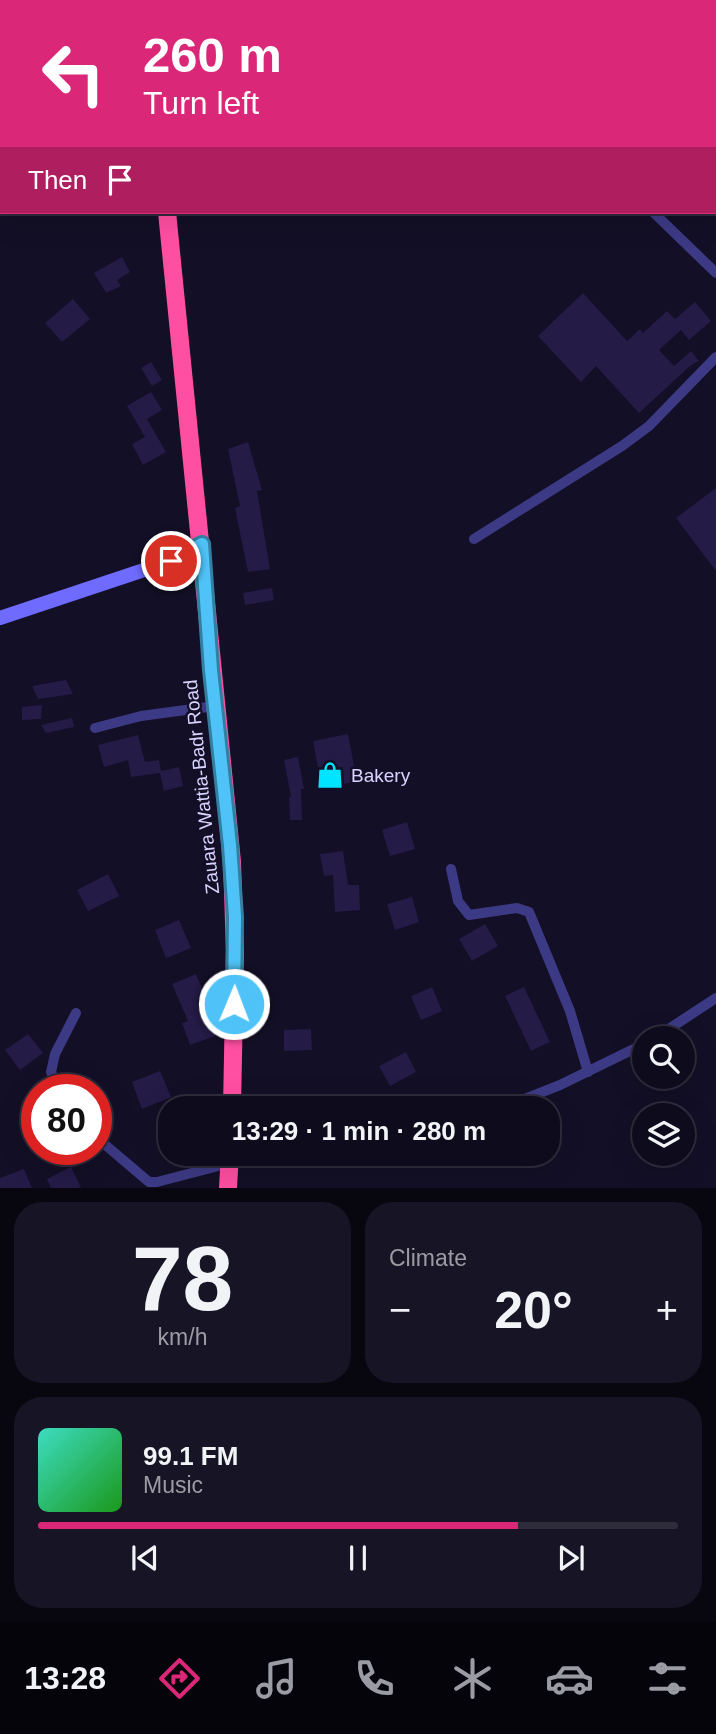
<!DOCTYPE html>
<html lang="en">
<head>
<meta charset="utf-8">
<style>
	:root { --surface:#0e0b1c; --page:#171425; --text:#f1f3f6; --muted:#9b9ba3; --line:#2e2b3b; --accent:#db2777 }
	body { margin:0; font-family:Helvetica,sans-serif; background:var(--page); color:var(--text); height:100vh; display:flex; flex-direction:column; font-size:26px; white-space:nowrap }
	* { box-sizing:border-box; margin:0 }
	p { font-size:23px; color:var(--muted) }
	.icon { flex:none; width:38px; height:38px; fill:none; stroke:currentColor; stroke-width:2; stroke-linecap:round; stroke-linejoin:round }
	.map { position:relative; height:1188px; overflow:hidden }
	.panel { display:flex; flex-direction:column; gap:14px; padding:14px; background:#08060f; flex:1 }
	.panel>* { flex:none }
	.guide { position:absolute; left:0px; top:0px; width:718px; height:214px; box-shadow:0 7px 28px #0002,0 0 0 2px var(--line); background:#db2777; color:#fff; overflow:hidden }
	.controls { position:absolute; left:632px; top:1026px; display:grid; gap:14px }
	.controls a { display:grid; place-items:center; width:63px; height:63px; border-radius:50%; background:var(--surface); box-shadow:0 7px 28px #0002,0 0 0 2px var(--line); font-size:35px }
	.speed { position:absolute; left:21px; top:1074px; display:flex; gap:14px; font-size:35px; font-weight:700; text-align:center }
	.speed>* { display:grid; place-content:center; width:91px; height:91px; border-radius:50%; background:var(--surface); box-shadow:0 7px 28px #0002,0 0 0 2px var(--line); line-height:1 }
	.speed .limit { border:10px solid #d22; background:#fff; color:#111 }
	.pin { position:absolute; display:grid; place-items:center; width:60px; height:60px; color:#fff; margin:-30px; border:4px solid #fff; border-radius:50%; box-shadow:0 2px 7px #0007 }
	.me { position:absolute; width:77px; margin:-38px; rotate:1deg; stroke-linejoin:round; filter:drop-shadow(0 0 5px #0008) }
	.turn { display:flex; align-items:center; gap:24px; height:147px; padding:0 28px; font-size:32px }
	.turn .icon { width:91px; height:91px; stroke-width:2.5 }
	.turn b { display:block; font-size:49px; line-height:60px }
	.then { display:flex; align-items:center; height:66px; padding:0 28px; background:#0003; gap:14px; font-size:26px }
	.big { font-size:52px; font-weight:700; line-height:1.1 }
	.panel .tile { flex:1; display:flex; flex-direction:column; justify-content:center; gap:10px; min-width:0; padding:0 24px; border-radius:28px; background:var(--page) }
	.panel .dial { align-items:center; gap:0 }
	.dial b { font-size:91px; line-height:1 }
	.song { display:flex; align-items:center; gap:21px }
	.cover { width:84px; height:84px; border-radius:10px; background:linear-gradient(135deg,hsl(170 70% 55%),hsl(120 70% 35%)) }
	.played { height:7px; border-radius:4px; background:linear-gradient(90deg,var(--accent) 75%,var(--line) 75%) }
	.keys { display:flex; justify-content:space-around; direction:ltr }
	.heat { display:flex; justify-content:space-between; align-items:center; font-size:38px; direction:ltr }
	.panel .tiles { flex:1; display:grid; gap:14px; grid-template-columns:1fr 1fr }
	.tile:last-child { grid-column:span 2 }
	.trip { position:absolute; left:158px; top:1096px; width:402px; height:70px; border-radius:28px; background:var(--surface); box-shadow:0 7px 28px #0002,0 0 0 2px var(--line); font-weight:700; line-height:70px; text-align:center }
	.menu { display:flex; height:112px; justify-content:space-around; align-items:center; background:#06040b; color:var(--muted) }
	.menu .icon { width:49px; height:49px }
	.menu .on { color:var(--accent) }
	.menu b { font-size:32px; color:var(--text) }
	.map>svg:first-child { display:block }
	.building { fill:#241b47 }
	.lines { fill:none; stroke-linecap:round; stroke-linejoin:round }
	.street { stroke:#3d3a85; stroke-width:10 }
	.secondary { stroke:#6f6bff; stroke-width:14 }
	.highway { stroke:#ff4fa3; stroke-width:18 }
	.route-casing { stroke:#337fa1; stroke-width:18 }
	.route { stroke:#4fc3f7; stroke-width:12 }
	.labels { text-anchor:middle; stroke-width:5; stroke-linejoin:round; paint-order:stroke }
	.poi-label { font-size:19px; fill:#d9d4ff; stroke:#130f26; text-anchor:start }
	.street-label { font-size:19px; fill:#d9d4ff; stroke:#130f26 }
</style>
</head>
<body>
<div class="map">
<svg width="716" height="1188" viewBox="0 0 716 1188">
	<rect width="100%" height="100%" fill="#130f26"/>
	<path class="building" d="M122 257 130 272 117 280 121 286 106 293 94 273Z
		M583 293 627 341 640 329 643 333 667 311 675 319 695 302 711 321 689 340 681 330 659 350 674 366 691 351 699 361 690 366 639 413 596 366 581 382 538 336Z
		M73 299 90 319 62 342 45 323Z
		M151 362 162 380 152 386 141 368Z
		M151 392 162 410 147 419 166 452 143 465 132 444 145 437 127 406Z
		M248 442 262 490 257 491 270 569 248 572 235 508 240 506 228 449Z
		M716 488V571L676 518Z
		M272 588 274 600 245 605 243 593Z
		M66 680 73 694 38 699 32 686Z
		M42 705 41 719 22 720V707Z
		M72 718 74 727 46 733 41 725Z
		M348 734 357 781 322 789 313 741Z
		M138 735 145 762 159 760 161 771 179 767 183 786 164 791 160 773 131 777 128 760 104 767 98 745Z
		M298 757 304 789H301L302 820H290L289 797H291L284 760Z
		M407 822 415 849 390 856 382 830Z
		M343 851 348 885H359L360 910 335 912 333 875 324 876 320 854Z
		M108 874 119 896 88 911 77 890Z
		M412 897 419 922 395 930 387 904Z
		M179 920 191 948 166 958 155 930Z
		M485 924 498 946 472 961 459 939Z
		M196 974 205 996 200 998 215 1036 190 1045 182 1023 188 1021 172 984Z
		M432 987 442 1011 421 1020 411 996Z
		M524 987 550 1042 531 1051 505 996Z
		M311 1029 312 1050 284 1051V1030Z
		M28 1034 43 1053 20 1070 5 1050Z
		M406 1052 416 1072 390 1086 379 1066Z
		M160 1071 171 1097 142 1109 132 1082Z
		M37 1112V1149L22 1118Z
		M71 1167 81 1188H51L47 1179Z
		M24 1169 32 1188H0V1178Z"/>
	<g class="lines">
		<path class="street" d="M580 2 581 0
			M653 212 716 273
			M474 539 622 446 649 426 716 357
			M95 728 141 716 215 706
			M451 869 458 901 469 915 517 908 529 912 570 1011 588 1072
			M655 1038 716 998
			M59 1090 51 1072 55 1054 76 1013
			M502 1108 560 1085 644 1044
			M96 1137 149 1182H157L230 1163 296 1153"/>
		<path class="secondary" d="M0 618 171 561 202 544"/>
		<path class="highway" d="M144 0V2
			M167 212 232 862 235 952 232 1108
			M228 1188 230 1153"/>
	</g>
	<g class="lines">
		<defs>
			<path id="route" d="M171 561 202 544 211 670 230 845 235 917 234 1004"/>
		</defs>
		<use href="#route" class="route-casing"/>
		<use href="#route" class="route"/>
	</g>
	<defs>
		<symbol id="shop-bare" viewBox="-9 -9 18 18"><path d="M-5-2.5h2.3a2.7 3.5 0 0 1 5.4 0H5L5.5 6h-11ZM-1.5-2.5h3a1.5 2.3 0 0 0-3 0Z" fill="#00e5ff" stroke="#130f26" stroke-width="2.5" paint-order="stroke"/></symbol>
	</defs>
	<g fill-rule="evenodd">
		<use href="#shop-bare" x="311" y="756" width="38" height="38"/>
	</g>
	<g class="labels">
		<g class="poi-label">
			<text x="351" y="782">Bakery</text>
		</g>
		<g class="street-label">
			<text transform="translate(201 787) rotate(-96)" y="7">Zauara Wattia-Badr Road</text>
		</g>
	</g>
</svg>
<div class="controls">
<a><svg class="icon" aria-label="search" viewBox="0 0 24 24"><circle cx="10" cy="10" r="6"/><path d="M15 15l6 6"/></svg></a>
<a><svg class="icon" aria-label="layers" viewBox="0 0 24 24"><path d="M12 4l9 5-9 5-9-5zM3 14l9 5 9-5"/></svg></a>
</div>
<div class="speed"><div class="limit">80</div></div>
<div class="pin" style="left:171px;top:561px;background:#d93025"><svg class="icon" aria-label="arrive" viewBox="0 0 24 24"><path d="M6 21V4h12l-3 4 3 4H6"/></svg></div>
<svg class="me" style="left:234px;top:1004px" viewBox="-20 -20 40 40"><circle r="17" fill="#4fc3f7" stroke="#fff" stroke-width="3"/><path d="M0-11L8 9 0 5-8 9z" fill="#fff"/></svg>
<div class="trip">13:29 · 1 min · 280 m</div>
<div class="guide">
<div class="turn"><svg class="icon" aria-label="left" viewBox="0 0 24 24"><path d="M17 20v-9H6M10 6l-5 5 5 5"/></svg><div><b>260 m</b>Turn left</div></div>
<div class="then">Then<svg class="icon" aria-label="arrive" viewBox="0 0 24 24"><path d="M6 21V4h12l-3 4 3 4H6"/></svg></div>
</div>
</div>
<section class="panel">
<div class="tiles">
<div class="tile dial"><b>78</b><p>km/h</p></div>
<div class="tile"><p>Climate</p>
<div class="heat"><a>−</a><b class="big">20°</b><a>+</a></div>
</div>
<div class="tile">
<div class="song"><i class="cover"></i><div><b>99.1 FM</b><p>Music</p></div></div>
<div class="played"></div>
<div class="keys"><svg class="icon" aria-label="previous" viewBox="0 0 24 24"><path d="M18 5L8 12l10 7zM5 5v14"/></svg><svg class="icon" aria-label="pause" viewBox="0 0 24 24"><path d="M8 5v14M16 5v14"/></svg><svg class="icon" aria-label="next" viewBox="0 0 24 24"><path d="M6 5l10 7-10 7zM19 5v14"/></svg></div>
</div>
</div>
</section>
<nav class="menu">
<b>13:28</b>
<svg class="icon on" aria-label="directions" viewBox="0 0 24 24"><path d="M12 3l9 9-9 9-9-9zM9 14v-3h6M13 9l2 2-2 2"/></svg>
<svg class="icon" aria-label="music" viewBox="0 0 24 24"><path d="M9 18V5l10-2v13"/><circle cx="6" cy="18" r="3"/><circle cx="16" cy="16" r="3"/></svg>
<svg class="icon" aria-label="phone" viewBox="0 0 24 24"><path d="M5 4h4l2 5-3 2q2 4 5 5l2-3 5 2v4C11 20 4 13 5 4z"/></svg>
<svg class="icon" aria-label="climate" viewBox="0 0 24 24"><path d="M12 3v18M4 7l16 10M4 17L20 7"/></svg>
<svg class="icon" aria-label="car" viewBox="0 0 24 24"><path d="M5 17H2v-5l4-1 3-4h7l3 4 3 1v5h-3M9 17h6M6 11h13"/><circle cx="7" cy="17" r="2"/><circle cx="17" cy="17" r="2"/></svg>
<svg class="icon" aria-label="filters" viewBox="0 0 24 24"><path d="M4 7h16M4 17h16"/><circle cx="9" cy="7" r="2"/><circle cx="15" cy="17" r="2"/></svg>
</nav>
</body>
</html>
